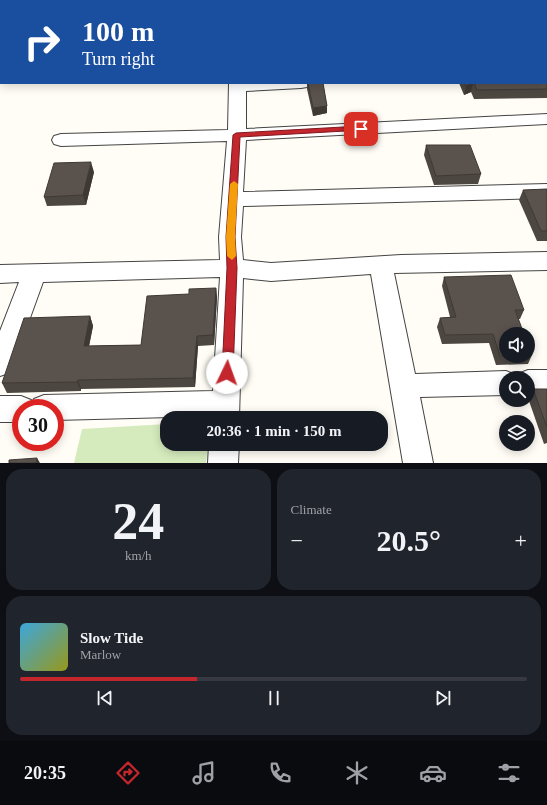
<!DOCTYPE html>
<html lang="en">
<head>
<meta charset="utf-8">
<style>
	:root { --surface:#171b24; --page:#20242c; --text:#f1f3f6; --muted:#9ea1a6; --line:#363941; --accent:#c4262e }
	body { margin:0; font-family:"Times New Roman",serif; background:var(--page); color:var(--text); height:100vh; display:flex; flex-direction:column; font-size:15px; white-space:nowrap }
	* { box-sizing:border-box; margin:0 }
	p { font-size:13px; color:var(--muted) }
	.icon { flex:none; width:22px; height:22px; fill:none; stroke:currentColor; stroke-width:2; stroke-linecap:round; stroke-linejoin:round }
	.map { position:relative; height:463px; overflow:hidden }
	.details { display:flex; flex-direction:column; gap:6px; padding:6px; background:#0d0f14; flex:1 }
	.details>* { flex:none }
	.guide { position:absolute; left:0px; top:0px; width:547px; height:84px; box-shadow:0 2px 10px #0003; background:#1a4fa0; color:#fff; overflow:hidden }
	.controls { position:absolute; left:499px; top:327px; display:grid; gap:8px }
	.controls a { display:grid; place-items:center; width:36px; height:36px; border-radius:50%; background:var(--surface); box-shadow:0 2px 10px #0003; font-size:20px }
	.speed { position:absolute; left:12px; top:399px; display:flex; gap:8px; font-size:20px; font-weight:700; text-align:center }
	.speed>* { display:grid; place-content:center; width:52px; height:52px; border-radius:50%; background:var(--surface); box-shadow:0 2px 10px #0003; line-height:1 }
	.speed .limit { border:6px solid #d22; background:#fff; color:#111 }
	.pin { position:absolute; display:grid; place-items:center; width:34px; height:34px; color:#fff; margin:-17px; border-radius:8px; box-shadow:0 2px 6px #0006 }
	.me { position:absolute; width:44px; margin:-22px; rotate:3deg; stroke-linejoin:round; filter:drop-shadow(0 0 3px #0008) }
	.turn { display:flex; align-items:center; gap:14px; height:84px; padding:0 16px; font-size:18px }
	.turn .icon { width:52px; height:52px; stroke-width:2.5 }
	.turn b { display:block; font-size:28px; line-height:34px }
	.big { font-size:30px; font-weight:700; line-height:1.1 }
	.details .tile { flex:1; display:flex; flex-direction:column; justify-content:center; gap:6px; min-width:0; padding:0 14px; border-radius:16px; background:var(--page) }
	.details .dial { align-items:center; gap:0 }
	.dial b { font-size:52px; line-height:1 }
	.song { display:flex; align-items:center; gap:12px }
	.cover { width:48px; height:48px; border-radius:6px; background:linear-gradient(135deg,hsl(200 70% 55%),hsl(60 70% 35%)) }
	.played { height:4px; border-radius:2px; background:linear-gradient(90deg,var(--accent) 35%,var(--line) 35%) }
	.keys { display:flex; justify-content:space-around; direction:ltr }
	.heat { display:flex; justify-content:space-between; align-items:center; font-size:22px; direction:ltr }
	.details .tiles { flex:1; display:grid; gap:6px; grid-template-columns:1fr 1fr }
	.tile:last-child { grid-column:span 2 }
	.trip { position:absolute; left:160px; top:411px; width:228px; height:40px; border-radius:16px; background:var(--surface); box-shadow:0 2px 10px #0003; font-weight:700; line-height:40px; text-align:center }
	.tab-bar { display:flex; height:64px; justify-content:space-around; align-items:center; background:#090b0e; color:var(--muted) }
	.tab-bar .icon { width:28px; height:28px }
	.tab-bar .selected { color:var(--accent) }
	.tab-bar b { font-size:18px; color:var(--text) }
	.map>svg:first-child { display:block }
	.green { fill:#d5ebbd }
	.lines { fill:none; stroke-linecap:round; stroke-linejoin:round }
	.minor-casing { stroke:#444; stroke-width:2 }
	.minor { fill:#fff; fill-rule:evenodd }
	.wall { fill:#4d4742 }
	.shaded-wall { fill:#3f3936 }
	.building { fill:#5a524d; stroke:#3f3936 }
	.route { fill:#c4262e; stroke:#7f191e }
	.slow { fill:#f59e0b }
</style>
</head>
<body>
<div class="map">
<svg width="547" height="463" viewBox="0 0 547 463">
	<rect width="100%" height="100%" fill="#fffdf5"/>
	<path class="green" d="M167 424V444H208L206 463H74L82 429Z"/>
	<g class="lines">
		<defs>
			<path id="minor" d="M82 0H96V1H82Z
				M163 0H213L162 1Z
				M231 0H245V1H231Z
				M546 66H547V76H546Z
				M229 83H309L307 87 301 88 246 91V129L547 114V124L246 140 243 192 547 184V198L243 206 241 237 243 260 271 263 401 255 547 252V270L394 273 415 374 506 371 516 375 517 377 518 374 528 370H547V394H528V378H506V395L420 397 433 463H403L371 274 271 281 243 278 239 418H211V416L55 420V408H21V422H0V396H21L31 400 32 403 34 399 44 395 213 391 220 277 43 282 13 365 9 373 0 376V331L19 282 0 283V265L220 260 219 237 227 141 61 146 54 144 52 140 54 136 61 134 228 130Z
				M209 444H239L238 463H208Z"/>
		</defs>
		<use href="#minor" class="minor-casing"/>
		<use href="#minor" class="minor"/>
	</g>
	<path class="wall" d="M528 0H547V28L546 27V1H528Z
		M547 80V98L474 99 471 92 464 95 459 83H546Z
		M307 83H323L327 106V113L313 116 307 89Z
		M426 145 481 174 478 184 434 185 424 155Z
		M94 172 86 205 47 206 44 197Z
		M547 189V241H537L519 200 523 190Z
		M444 277 524 310 520 319H519L506 356H528V344L532 355 528 364 496 365 489 343 442 344 437 327 440 318 450 317 442 286Z
		M216 288 217 298 214 345 198 346 195 387 81 389V391L7 393 2 383 90 316 93 326 89 346 141 345 189 294Z
		M533 389H547V443L544 444 528 398Z"/>
	<path class="shaded-wall" d="M472 83H473L471 92 464 95 466 86Z
		M327 106V113L313 116V108Z
		M91 162 94 172 86 205 83 195Z
		M216 288 217 298 214 345 213 335Z
		M90 316 93 326 87 356 84 346Z
		M197 336 198 346 195 387 193 378Z
		M78 380 81 389V391L77 382Z
		M37 458 40 463H36Z"/>
	<path class="building" d="M535 0H547V16L546 15V1H536Z
		M546 78 547 80V89L477 90 474 83H546Z
		M308 83H323L327 106 313 108Z
		M465 83H472L466 86Z
		M426 145H470L481 174 436 176Z
		M91 162 83 195 44 197 54 163Z
		M547 189V231H541L523 190Z
		M511 275 524 310H515L524 334H506V356H500L493 334 445 335 440 318 456 317 444 277Z
		M216 288 213 335 197 336 193 378 78 380 77 382 2 383 24 318 90 316 84 346 141 345 147 296 189 294V289Z
		M528 344 532 355H528Z
		M533 389H547V427Z
		M37 458 36 463H9V460Z"/>
	<path class="route" d="M361 126 363 127V130L240 137 235 237 237 268 233 373 231 376 227 377 223 376 222 373 227 268 226 237 233 135 236 133Z"/>
	<path class="slow" d="M234 181 238 184 235 237 236 256 232 260 227 256 226 237 230 184Z"/>
</svg>
<div class="controls">
<a><svg class="icon" aria-label="sound" viewBox="0 0 24 24"><path d="M4 9h4l5-4v14l-5-4H4zM17 9q2 3 0 6"/></svg></a>
<a><svg class="icon" aria-label="search" viewBox="0 0 24 24"><circle cx="10" cy="10" r="6"/><path d="M15 15l6 6"/></svg></a>
<a><svg class="icon" aria-label="layers" viewBox="0 0 24 24"><path d="M12 4l9 5-9 5-9-5zM3 14l9 5 9-5"/></svg></a>
</div>
<div class="speed"><div class="limit">30</div></div>
<div class="pin" style="left:361px;top:129px;background:#d93025"><svg class="icon" aria-label="arrive" viewBox="0 0 24 24"><path d="M6 21V4h12l-3 4 3 4H6"/></svg></div>
<svg class="me" style="left:227px;top:373px" viewBox="-20 -20 40 40"><circle r="19" fill="#fff"/><path d="M0-13L10 11 0 6-10 11z" fill="#c4262e"/></svg>
<div class="trip">20:36 · 1 min · 150 m</div>
<div class="guide">
<div class="turn"><svg class="icon" aria-label="right" viewBox="0 0 24 24"><path d="M7 20v-9h11M14 6l5 5-5 5"/></svg><div><b>100 m</b>Turn right</div></div>
</div>
</div>
<section class="details">
<div class="tiles">
<div class="tile dial"><b>24</b><p>km/h</p></div>
<div class="tile"><p>Climate</p>
<div class="heat"><a>−</a><b class="big">20.5°</b><a>+</a></div>
</div>
<div class="tile">
<div class="song"><i class="cover"></i><div><b>Slow Tide</b><p>Marlow</p></div></div>
<div class="played"></div>
<div class="keys"><svg class="icon" aria-label="previous" viewBox="0 0 24 24"><path d="M18 5L8 12l10 7zM5 5v14"/></svg><svg class="icon" aria-label="pause" viewBox="0 0 24 24"><path d="M8 5v14M16 5v14"/></svg><svg class="icon" aria-label="next" viewBox="0 0 24 24"><path d="M6 5l10 7-10 7zM19 5v14"/></svg></div>
</div>
</div>
</section>
<nav class="tab-bar">
<b>20:35</b>
<svg class="icon selected" aria-label="directions" viewBox="0 0 24 24"><path d="M12 3l9 9-9 9-9-9zM9 14v-3h6M13 9l2 2-2 2"/></svg>
<svg class="icon" aria-label="music" viewBox="0 0 24 24"><path d="M9 18V5l10-2v13"/><circle cx="6" cy="18" r="3"/><circle cx="16" cy="16" r="3"/></svg>
<svg class="icon" aria-label="phone" viewBox="0 0 24 24"><path d="M5 4h4l2 5-3 2q2 4 5 5l2-3 5 2v4C11 20 4 13 5 4z"/></svg>
<svg class="icon" aria-label="climate" viewBox="0 0 24 24"><path d="M12 3v18M4 7l16 10M4 17L20 7"/></svg>
<svg class="icon" aria-label="car" viewBox="0 0 24 24"><path d="M5 17H2v-5l4-1 3-4h7l3 4 3 1v5h-3M9 17h6M6 11h13"/><circle cx="7" cy="17" r="2"/><circle cx="17" cy="17" r="2"/></svg>
<svg class="icon" aria-label="filters" viewBox="0 0 24 24"><path d="M4 7h16M4 17h16"/><circle cx="9" cy="7" r="2"/><circle cx="15" cy="17" r="2"/></svg>
</nav>
</body>
</html>
